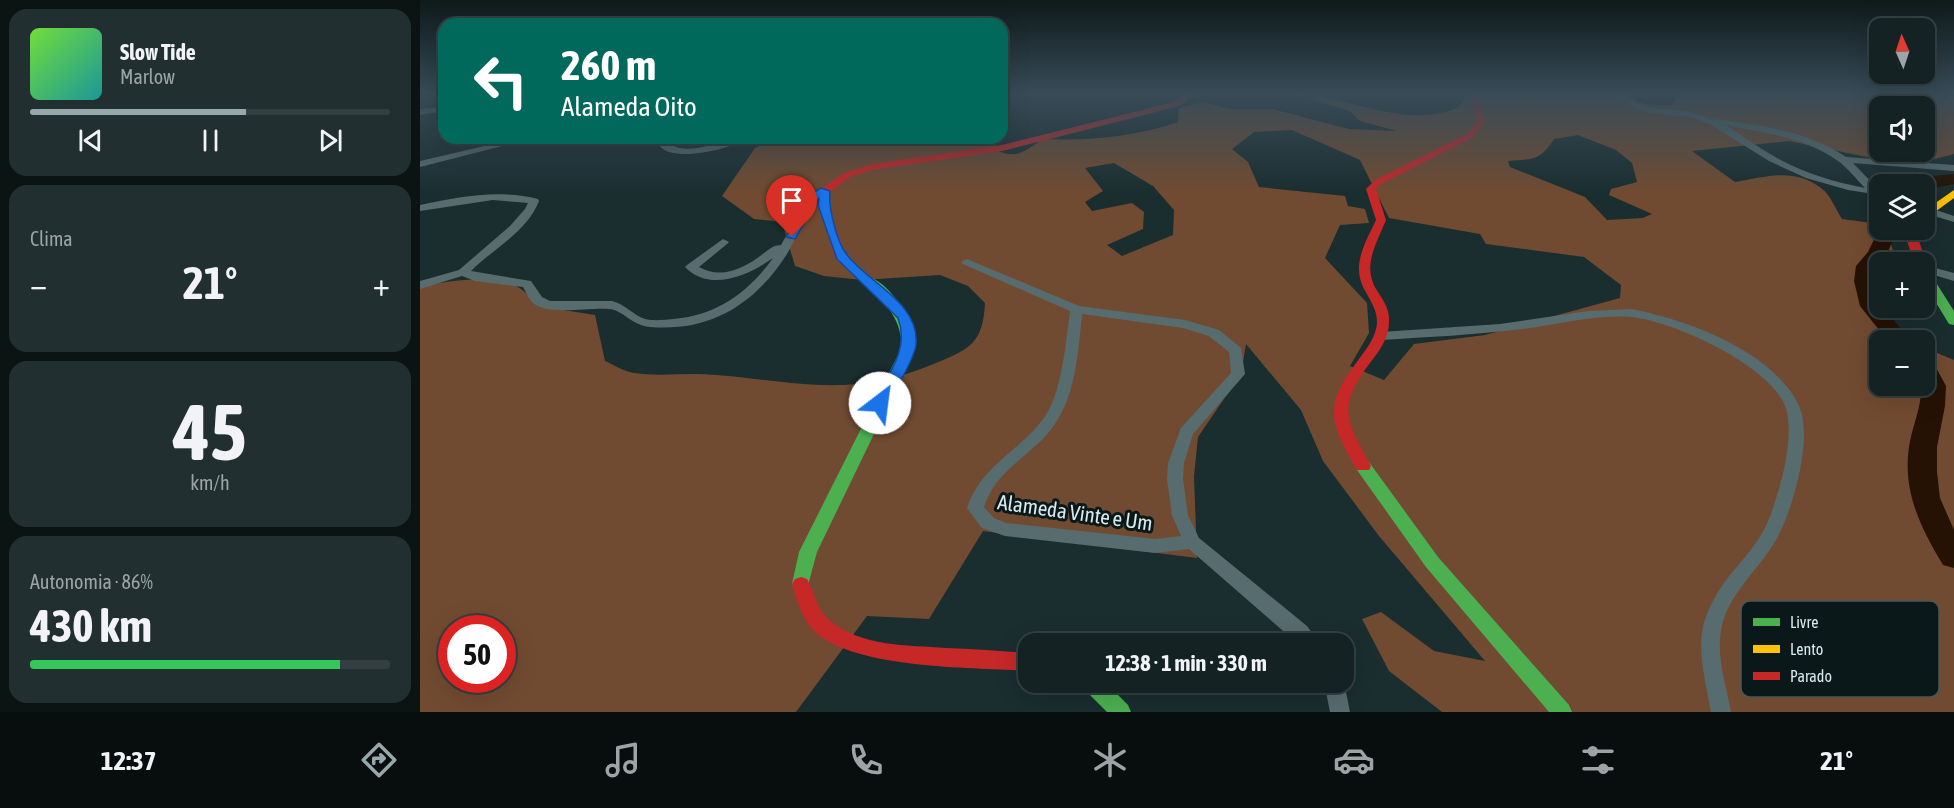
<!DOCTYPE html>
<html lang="pt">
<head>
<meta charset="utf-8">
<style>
	:root { --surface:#142223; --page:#212f30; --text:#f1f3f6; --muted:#9da4a6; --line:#333f41; --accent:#96a8aa }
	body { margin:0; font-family:"Asap Condensed",sans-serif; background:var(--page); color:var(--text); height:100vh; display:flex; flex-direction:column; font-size:22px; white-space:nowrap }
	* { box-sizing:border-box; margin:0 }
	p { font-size:20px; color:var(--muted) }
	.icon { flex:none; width:33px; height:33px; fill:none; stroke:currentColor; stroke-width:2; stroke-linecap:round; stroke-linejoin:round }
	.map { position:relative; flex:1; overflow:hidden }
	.side { display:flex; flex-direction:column; gap:9px; padding:9px; background:#0b1313; width:420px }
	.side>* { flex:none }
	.banner { position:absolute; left:18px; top:18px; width:570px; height:126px; border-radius:18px; box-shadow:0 6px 24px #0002,0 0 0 2px var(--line); background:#00695c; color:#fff; overflow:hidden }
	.needle { width:39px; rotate:357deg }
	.tools { position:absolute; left:1449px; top:18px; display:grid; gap:12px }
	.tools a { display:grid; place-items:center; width:66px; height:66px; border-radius:12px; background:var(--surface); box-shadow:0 6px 24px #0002,0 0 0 2px var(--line); font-size:30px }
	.speed { position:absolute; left:18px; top:615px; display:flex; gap:12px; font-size:30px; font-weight:700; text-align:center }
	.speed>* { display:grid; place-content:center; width:78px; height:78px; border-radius:50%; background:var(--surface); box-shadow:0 6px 24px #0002,0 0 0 2px var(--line); line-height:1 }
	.speed .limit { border:9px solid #d22; background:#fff; color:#111 }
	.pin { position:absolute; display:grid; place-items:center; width:51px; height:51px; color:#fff; margin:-62px -26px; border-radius:50% 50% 50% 0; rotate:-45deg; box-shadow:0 0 6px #0007 }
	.pin .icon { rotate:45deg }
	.me { position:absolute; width:66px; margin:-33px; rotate:30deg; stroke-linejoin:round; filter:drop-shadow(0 0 4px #0008) }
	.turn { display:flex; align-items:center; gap:21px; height:126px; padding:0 24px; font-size:27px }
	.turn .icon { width:78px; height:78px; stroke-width:2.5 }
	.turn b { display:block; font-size:42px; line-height:51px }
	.big { font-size:45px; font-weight:700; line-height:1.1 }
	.side .tile { flex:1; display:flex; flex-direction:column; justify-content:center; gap:9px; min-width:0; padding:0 21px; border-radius:18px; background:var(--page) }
	.side .dial { align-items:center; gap:0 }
	.dial b { font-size:78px; line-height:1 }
	.song { display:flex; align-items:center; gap:18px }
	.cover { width:72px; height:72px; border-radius:9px; background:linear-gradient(135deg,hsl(100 70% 55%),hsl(180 70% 35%)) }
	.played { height:6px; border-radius:3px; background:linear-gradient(90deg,var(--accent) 60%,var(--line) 60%) }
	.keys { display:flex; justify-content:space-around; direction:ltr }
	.heat { display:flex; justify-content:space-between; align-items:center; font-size:33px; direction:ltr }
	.charge { height:9px; border-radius:4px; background:linear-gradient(90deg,#34c759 86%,var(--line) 0) }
	.trip { position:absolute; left:598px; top:633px; width:336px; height:60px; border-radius:18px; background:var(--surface); box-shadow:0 6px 24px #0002,0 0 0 2px var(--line); font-weight:700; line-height:60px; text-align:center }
	.tab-bar { display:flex; height:96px; justify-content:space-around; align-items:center; background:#080e0e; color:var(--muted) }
	.tab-bar .icon { width:42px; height:42px }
	.tab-bar .current { color:var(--accent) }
	.tab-bar b { font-size:27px; color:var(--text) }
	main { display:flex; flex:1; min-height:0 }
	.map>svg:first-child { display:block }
	.forest { fill:#714b31; fill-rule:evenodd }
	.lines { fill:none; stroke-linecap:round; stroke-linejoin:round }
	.river { fill:#251205; fill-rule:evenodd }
	.street { fill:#576c6f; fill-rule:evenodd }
	.fast { fill:#4caf50; fill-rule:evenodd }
	.slow { fill:#ffc107; fill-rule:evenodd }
	.jam { fill:#c62828; fill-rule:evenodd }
	.route { fill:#1a73e8; stroke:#114b97; stroke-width:1.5 }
	.labels { text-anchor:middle; stroke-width:6; stroke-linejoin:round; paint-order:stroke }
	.street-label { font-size:21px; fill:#d8eaec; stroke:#0b181a }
	.key { fill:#0b181a; stroke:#485759; stroke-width:1.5 }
	.key-label { font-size:16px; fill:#d8eaec }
</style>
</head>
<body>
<main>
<section class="side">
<div class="tile">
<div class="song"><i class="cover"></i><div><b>Slow Tide</b><p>Marlow</p></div></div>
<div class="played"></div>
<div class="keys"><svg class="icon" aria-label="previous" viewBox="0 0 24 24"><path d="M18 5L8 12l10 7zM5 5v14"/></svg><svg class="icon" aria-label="pause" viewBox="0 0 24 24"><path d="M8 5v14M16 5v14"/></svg><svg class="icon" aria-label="next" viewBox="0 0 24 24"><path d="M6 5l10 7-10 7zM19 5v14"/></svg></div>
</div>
<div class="tile"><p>Clima</p>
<div class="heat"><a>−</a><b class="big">21°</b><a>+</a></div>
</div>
<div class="tile dial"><b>45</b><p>km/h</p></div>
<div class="tile"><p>Autonomia · 86%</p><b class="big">430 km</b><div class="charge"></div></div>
</section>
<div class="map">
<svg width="1534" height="712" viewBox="0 0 1534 712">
	<rect width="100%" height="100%" fill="#1a2d2f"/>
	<path class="forest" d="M873 94C925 94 978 128 1032 110 1040 108 1043 100 1048 94H1209C1216 107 1238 105 1251 105L1260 94H1462L1466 101 1479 105 1495 101 1491 94H1523L1534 97V154L1511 160 1447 157 1369 141 1272 151 1315 182C1345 177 1374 167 1401 188 1410 194 1416 210 1422 219L1459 224 1460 230H1466L1477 262H1460V308H1505L1463 309 1465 318 1488 340H1460V386H1504L1505 348 1534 360V712H1022L969 671 942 619 961 612 1014 651 1065 661 959 536 903 461 881 410 826 344 821 374 778 437 774 476 777 558 563 531 509 619 447 616 376 712H0V287C23 281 67 275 89 283 102 287 110 296 118 306L175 315 185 361C194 365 205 372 214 373 241 377 269 372 296 375 382 382 431 399 516 363 550 349 563 343 565 303L548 286 520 275 442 280 404 276 375 266 362 222 334 219 302 196 335 148 358 138H569L578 140 574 149C597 161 606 150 623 139 669 141 714 137 758 122L759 108 783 102 811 109H852L929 129 977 131 940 121 930 111ZM1460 106H1504V152H1460ZM872 130 940 160 969 218 1060 234 1066 244 1164 257 1201 285 1200 298 1065 335 994 344 964 380 930 366 949 333 947 303 905 258 920 225 949 223 945 209 928 206 925 196 839 187 828 162 812 149 834 132ZM1158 135 1196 150 1212 163 1217 182 1191 189 1189 195 1232 214 1223 218 1187 220 1165 197 1090 167 1088 161C1113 159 1120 161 1134 139ZM694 163 733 186 754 210 753 235 702 256 687 245 723 229 724 212 712 203 672 211 665 202 683 191 665 168ZM32 628H82V680H32Z"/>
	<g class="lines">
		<path class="river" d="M1534 174V184L1504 190V184H1496L1512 176Z
			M1460 227V230H1477L1467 254 1456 267 1460 308H1464L1490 340H1467L1440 306 1434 281 1436 266 1448 252Z
			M1504 360 1513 362 1526 386 1525 406 1517 447V472L1520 498 1534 530V568L1523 565C1499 525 1481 488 1490 441 1494 422 1502 405 1501 386H1504Z"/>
		<path class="street" d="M1194 94C1208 94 1217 106 1232 108 1242 110 1253 109 1264 111 1274 112 1285 118 1295 119 1340 125 1387 131 1426 157L1534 165V171L1433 163 1460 191V195L1428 190 1386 178 1349 161 1290 124 1271 117 1230 113 1216 109ZM1306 125C1345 133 1385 137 1418 161 1428 168 1436 179 1445 188 1414 182 1384 173 1357 158 1339 148 1323 136 1306 125Z
			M1494 94H1502L1501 100 1511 101 1515 94H1523L1517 106H1514L1494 104Z
			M24 107V111L0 115V109Z
			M98 138H113L0 167V161Z
			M149 138H168C164 142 153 142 149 138Z
			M235 138H244C262 162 301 138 326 138 312 149 260 161 243 149 240 147 237 142 235 138Z
			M405 188 410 191C406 195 400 197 396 202 383 216 377 238 367 254 335 304 291 332 230 327 211 325 203 310 189 309 169 307 128 316 113 303 109 299 106 292 103 287L55 281 42 276 0 289V281L39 270 90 226 105 209 108 203 73 200 0 211V205C39 197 78 189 118 199L119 201C107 232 74 248 51 271L111 281 122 297 130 301H192C205 304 213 315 225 319 233 321 244 320 253 319 296 316 329 292 353 258 329 275 290 293 265 267L267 265 303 239 309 242 307 244 279 267C302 280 325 268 344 253 350 249 353 245 361 245 373 226 381 195 405 188Z
			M1504 206 1534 216V222L1504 213Z
			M547 259 659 306 765 320 799 330 821 348 825 374 773 434 764 463 763 479 768 515 779 538 887 626 900 644H878L769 549 735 553 585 536 562 528 547 508C562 464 598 453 624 418 642 393 646 341 650 311L543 264 541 262ZM662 314 763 328 789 336 809 352 811 373 761 428 748 463 747 479 752 515 761 536 735 539 586 523 574 518 564 507C575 472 607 458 629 432 656 400 658 353 662 314Z
			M1504 265 1534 273V281L1504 272Z
			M1210 309C1264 318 1355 352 1379 406 1393 437 1374 505 1359 534 1344 565 1312 589 1303 622 1294 652 1306 683 1311 712H1291C1280 653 1270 627 1310 575 1325 557 1340 541 1349 519 1360 490 1375 439 1366 408 1352 366 1252 320 1210 317 1174 314 1137 325 1102 329 1055 335 1008 337 961 340L954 336 961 332 1080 324 1168 311Z
			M904 682H924L930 712H910Z"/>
		<path class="fast" d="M1504 269 1508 270 1534 311V325L1529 324 1504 283Z
			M449 277C473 285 494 323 496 347L397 552 387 589 381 591 375 589 372 584 379 552 482 347C480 312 463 305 443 281Z
			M943 460 949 462 1018 557 1149 705 1152 712H1129L1006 567 937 470 935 466 937 462Z
			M661 682H685L708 705 711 712H687L664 689Z"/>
		<path class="slow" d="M1534 190V198L1504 220V211Z"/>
		<path class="jam" d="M763 94H771L765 103 756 107 582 151 453 170 430 177 410 192 408 205 426 256 455 281 449 285 445 284 415 257 398 205 401 189 424 173 452 164 582 145 750 103 759 99Z
			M1050 94H1058L1065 121 1053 138 961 184 956 189 966 220C957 243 942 265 956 289 963 300 970 309 969 322 969 336 961 349 953 359 917 406 924 417 951 466L949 470H937C909 421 903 406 939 359 947 348 956 337 957 323 957 309 950 300 944 289 931 264 946 242 956 220L946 189 955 180 1047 134 1057 121Z
			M1489 230H1499L1498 238 1506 262 1504 264 1494 262 1486 238Z
			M381 577 387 579C395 593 396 608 408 619 440 647 487 645 526 648 554 649 581 651 609 653V671C554 667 433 670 393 630 381 617 377 600 372 584L375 579Z"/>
	</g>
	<linearGradient id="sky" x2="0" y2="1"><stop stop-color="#0e191a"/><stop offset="0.48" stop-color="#384c58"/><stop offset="1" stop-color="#384c58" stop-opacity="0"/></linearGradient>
	<rect width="1534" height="194" fill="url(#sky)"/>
	<path class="route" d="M401 188 410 191C408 207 417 244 428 256 450 284 500 303 496 345 494 359 474 393 465 407H455L453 403C467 376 490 350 478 318L417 259 398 205 399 198 375 239 366 237 389 195Z"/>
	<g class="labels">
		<g class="street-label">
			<text transform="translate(655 513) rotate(8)" y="7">Alameda Vinte e Um</text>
		</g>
	</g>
	<rect x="1321" y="601" width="198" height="96" rx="9" class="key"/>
	<rect x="1333" y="618" width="27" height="8" fill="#4caf50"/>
	<rect x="1333" y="645" width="27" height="8" fill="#ffc107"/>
	<rect x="1333" y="672" width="27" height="8" fill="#c62828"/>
	<g class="key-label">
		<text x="1370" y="628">Livre</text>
		<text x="1370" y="655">Lento</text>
		<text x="1370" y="682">Parado</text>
	</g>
</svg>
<div class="tools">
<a><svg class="needle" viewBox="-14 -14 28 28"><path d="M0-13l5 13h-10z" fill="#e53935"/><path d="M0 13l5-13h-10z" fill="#9da4a6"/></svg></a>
<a><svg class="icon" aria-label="sound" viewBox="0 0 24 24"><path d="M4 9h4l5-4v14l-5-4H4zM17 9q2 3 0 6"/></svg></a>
<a><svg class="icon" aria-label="layers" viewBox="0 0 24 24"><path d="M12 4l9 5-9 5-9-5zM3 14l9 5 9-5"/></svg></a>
<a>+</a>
<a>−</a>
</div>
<div class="speed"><div class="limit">50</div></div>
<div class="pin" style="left:372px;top:237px;background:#d93025"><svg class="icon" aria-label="arrive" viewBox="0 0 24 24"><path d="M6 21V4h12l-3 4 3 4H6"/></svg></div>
<svg class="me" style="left:460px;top:403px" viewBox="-20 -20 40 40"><circle r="19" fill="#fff"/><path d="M0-13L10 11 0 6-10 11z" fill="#1a73e8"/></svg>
<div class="trip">12:38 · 1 min · 330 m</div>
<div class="banner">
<div class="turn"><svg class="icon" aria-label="left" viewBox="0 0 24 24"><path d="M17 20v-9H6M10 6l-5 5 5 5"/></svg><div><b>260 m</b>Alameda Oito</div></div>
</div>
</div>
</main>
<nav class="tab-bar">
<b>12:37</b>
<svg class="icon current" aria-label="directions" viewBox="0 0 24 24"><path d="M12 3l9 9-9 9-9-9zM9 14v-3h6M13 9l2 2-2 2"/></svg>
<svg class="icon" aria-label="music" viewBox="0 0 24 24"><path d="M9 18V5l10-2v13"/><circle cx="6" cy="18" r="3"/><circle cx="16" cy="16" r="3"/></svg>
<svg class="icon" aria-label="phone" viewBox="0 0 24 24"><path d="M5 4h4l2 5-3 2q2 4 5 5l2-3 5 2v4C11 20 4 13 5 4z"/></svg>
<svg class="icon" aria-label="climate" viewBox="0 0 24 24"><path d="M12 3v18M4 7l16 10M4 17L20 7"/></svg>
<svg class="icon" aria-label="car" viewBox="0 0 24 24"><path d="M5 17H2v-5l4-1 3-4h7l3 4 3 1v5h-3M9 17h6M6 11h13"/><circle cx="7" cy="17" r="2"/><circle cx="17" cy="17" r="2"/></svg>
<svg class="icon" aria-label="filters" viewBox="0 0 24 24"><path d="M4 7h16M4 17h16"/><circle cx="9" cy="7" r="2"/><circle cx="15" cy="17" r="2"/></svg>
<b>21°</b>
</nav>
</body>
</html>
